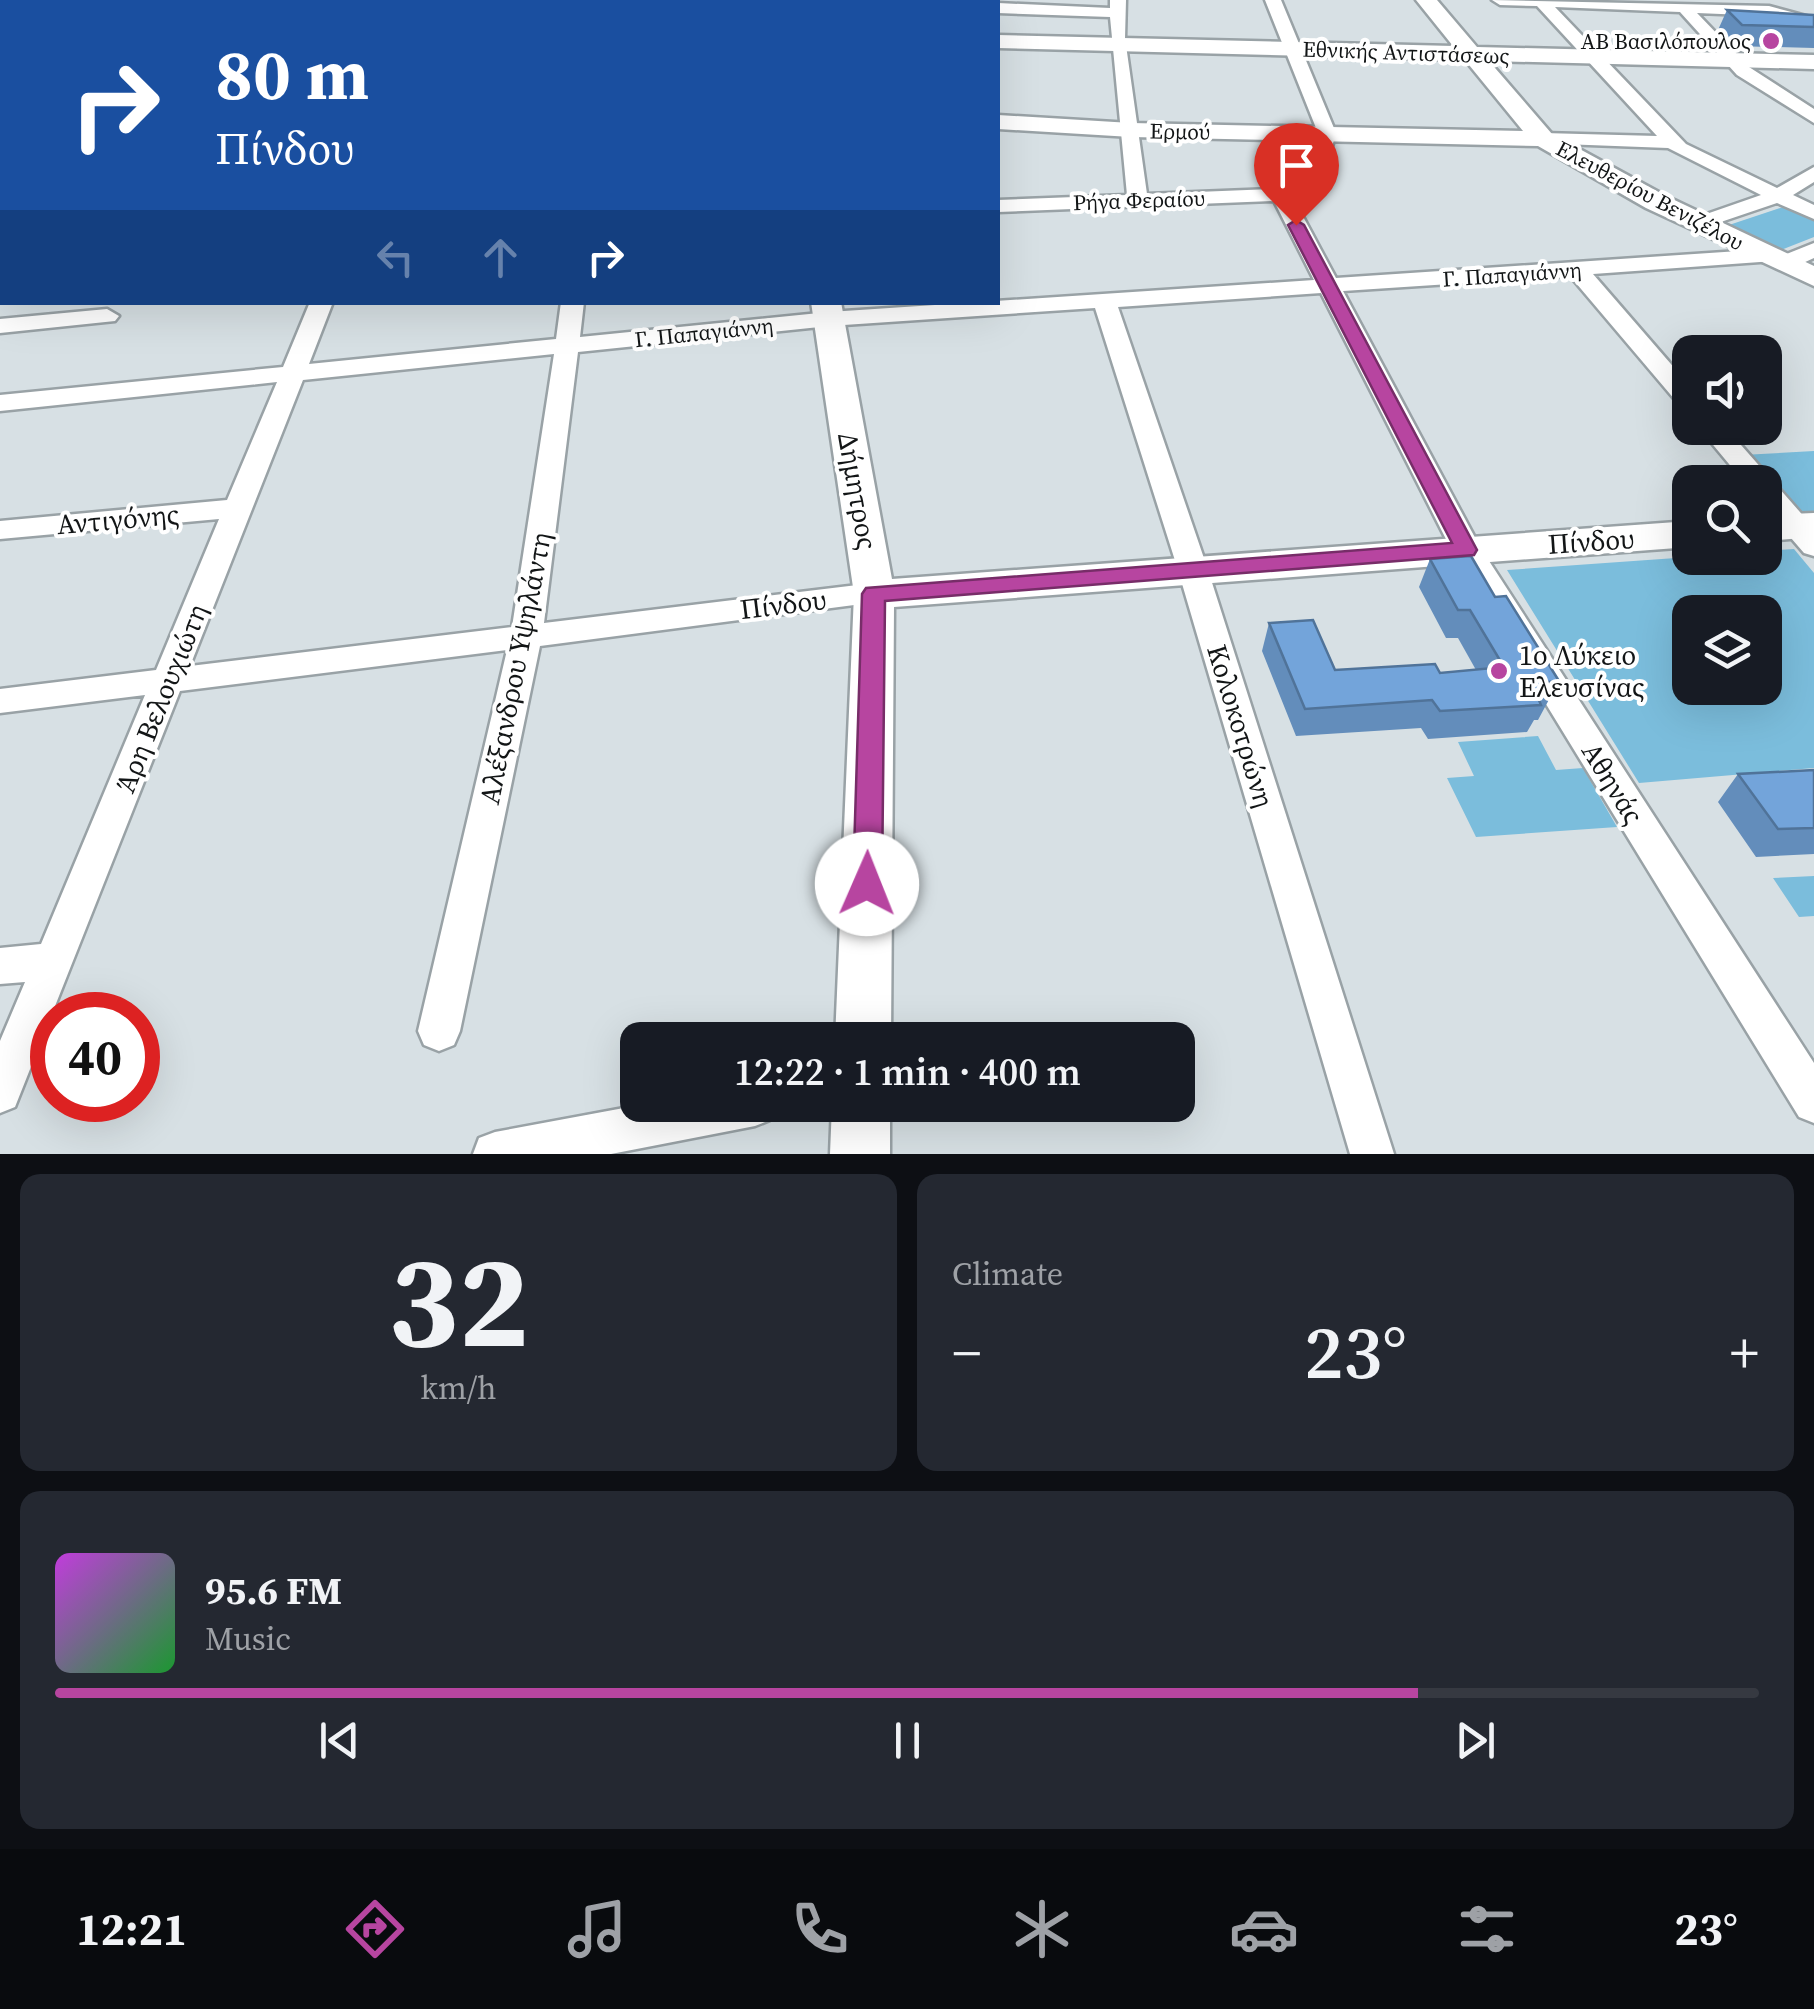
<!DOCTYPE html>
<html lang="en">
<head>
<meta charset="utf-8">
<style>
	:root { --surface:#171b24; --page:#242831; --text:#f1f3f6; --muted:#9ea1a6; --line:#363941; --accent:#b745a0 }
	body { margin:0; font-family:"Source Serif 4",serif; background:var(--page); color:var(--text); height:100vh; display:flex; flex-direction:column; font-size:38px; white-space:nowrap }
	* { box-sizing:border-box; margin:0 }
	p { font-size:32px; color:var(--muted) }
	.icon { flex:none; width:55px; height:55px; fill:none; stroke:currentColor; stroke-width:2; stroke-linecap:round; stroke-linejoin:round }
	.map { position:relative; height:1154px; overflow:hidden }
	.side { display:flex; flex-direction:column; gap:20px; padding:20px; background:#0d0f14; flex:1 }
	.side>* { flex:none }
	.top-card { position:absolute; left:0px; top:0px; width:1000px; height:305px; box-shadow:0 10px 40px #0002; background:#1a4fa0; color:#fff; overflow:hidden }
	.fabs { position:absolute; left:1672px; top:335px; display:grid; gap:20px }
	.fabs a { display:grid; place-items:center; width:110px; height:110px; border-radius:20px; background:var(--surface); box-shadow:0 10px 40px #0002; font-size:50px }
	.speed { position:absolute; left:30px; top:992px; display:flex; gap:20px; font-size:50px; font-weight:700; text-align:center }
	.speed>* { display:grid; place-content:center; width:130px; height:130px; border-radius:50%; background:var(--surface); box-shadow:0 10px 40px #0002; line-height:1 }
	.speed .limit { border:15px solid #d22; background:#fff; color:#111 }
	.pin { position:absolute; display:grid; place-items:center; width:85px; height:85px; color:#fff; margin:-102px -42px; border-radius:50% 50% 50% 0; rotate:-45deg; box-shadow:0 0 10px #0007 }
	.pin .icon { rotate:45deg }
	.me { position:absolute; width:110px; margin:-55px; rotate:1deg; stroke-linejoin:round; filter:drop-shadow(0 0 8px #0008) }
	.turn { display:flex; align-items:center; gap:35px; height:210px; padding:0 50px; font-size:45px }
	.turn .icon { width:130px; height:130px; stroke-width:2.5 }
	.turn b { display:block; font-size:70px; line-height:85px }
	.lanes { display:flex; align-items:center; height:95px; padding:0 50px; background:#0003; justify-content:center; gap:50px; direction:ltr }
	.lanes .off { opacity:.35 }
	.big { font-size:75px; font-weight:600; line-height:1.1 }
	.side .tile { flex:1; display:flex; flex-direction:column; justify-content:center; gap:15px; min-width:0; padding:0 35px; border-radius:20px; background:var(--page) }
	.side .dial { align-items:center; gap:0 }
	.dial b { font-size:130px; line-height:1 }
	.song { display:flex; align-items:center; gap:30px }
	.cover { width:120px; height:120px; border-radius:15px; background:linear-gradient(135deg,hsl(290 70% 55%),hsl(130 70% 35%)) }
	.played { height:10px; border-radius:5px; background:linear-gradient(90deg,var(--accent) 80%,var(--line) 80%) }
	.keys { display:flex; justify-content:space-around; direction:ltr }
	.heat { display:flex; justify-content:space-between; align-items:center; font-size:55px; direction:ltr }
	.side .tiles { flex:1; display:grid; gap:20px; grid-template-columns:1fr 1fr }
	.tile:last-child { grid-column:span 2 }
	.trip { position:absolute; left:620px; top:1022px; width:575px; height:100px; border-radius:20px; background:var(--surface); box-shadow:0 10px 40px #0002; font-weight:600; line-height:100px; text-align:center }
	.tabs { display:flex; height:160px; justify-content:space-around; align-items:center; background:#090b0e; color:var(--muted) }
	.tabs .icon { width:70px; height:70px }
	.tabs .selected { color:var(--accent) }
	.tabs b { font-size:45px; color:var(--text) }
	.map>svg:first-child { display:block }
	.green { fill:#7bbddc; fill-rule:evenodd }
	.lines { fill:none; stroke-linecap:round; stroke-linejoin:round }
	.street-casing { stroke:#99a2a6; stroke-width:5 }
	.secondary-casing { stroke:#99a2a6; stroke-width:5 }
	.street { fill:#fff; fill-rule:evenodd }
	.secondary { fill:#fff; fill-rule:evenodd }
	.wall { fill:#638dbb }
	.building { fill:#73a4da; stroke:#507399; stroke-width:2.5 }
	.route { fill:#b745a0; stroke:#772d68; stroke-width:2.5 }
	.poi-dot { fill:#b745a0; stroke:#fff; stroke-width:4 }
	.labels { text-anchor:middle; stroke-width:8; stroke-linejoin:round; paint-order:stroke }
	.far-poi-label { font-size:22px; fill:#121516; stroke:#fff; text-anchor:end }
	.far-street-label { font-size:22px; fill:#121516; stroke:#fff }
	.street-label { font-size:28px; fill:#121516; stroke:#fff }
	.poi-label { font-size:28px; fill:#121516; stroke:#fff; text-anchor:start }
</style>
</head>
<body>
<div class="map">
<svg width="1814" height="1154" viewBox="0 0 1814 1154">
	<rect width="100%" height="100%" fill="#d7e0e4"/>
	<path class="green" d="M1783 207 1814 221V237L1781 250 1729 225Z
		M1814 451V511L1791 512 1742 455Z
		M1794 549 1814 573V768L1639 783 1507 570 1690 557 1765 558V551ZM1690 612H1765V688H1690Z
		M1538 736 1556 770 1583 768 1617 827 1476 837 1447 778 1474 776 1458 742Z
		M1814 876V916L1799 917 1773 878Z"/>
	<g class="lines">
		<defs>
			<path id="street" d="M0 0H11L0 7Z
				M944 0H960V2H945Z
				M1110 0H1126L1125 38 1147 194 1275 189 1313 151 1318 133 1265 0H1281L1336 133 1329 157 1292 196 1336 278 1769 249 1777 251 1779 257 1814 243V258L1792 268H1776L1774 261 1593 274 1690 386V410L1681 407 1570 276 1343 291 1480 547 1814 1063V1123L1799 1117 1451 549 1321 293 1118 307 1208 570 1394 1154H1350L1178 570 1095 308 829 326 578 352 544 623 874 583 885 587 889 594 885 601 540 646 460 1031 454 1045 439 1051 424 1045 418 1031 507 650 180 691 15 1107 0 1113V1041L25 982 0 984V948L41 944 145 695 0 713V689L156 670 219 519 0 539V521L227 500 277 382 0 411V395L283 367 310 302H333L309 364 556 339 561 302H584L580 337 829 312 1314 280 1274 201 998 212V200L1127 195 1110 17 998 13V3L1110 8ZM554 354 512 627 190 666 303 380Z
				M1492 0 1769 6 1814 18V28L1769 16 1697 13 1749 67 1814 109V123L1737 75 1680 12 1555 7 1686 144 1777 188 1814 167V182L1793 195 1814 205V219L1777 203 1706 227H1692L1688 223 1692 219 1761 195 1668 148 1536 143 1534 139 1543 133 1657 136 1537 6 1500 5Z
				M0 25H2V35H0Z
				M0 207H2V219H0Z
				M0 267H2V281H0Z
				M107 309 119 316 115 321 0 333V319Z
				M1699 428H1726L1814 528V556L1804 553 1765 508V482H1744Z
				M640 1105H777L770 1120 755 1126 611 1154H473L479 1138 495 1132Z"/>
			<path id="secondary" d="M780 0H800V2H780Z
				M1416 0H1437L1477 47 1814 55V69L1489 61 1552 134 1666 196 1814 266V286L1646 208 1538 146 1131 137 998 129V115L1131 123 1523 131 1465 60 998 48V35L1453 46Z
				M0 145H2V161H0Z
				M811 302H841L892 579 1690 521V547L894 607 891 1040H835L854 594Z
				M1814 513V537L1765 541V515Z
				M832 1105H890V1154H830Z"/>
		</defs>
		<use href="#street" class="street-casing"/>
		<use href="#secondary" class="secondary-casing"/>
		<use href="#street" class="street"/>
		<use href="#secondary" class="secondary"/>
	</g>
	<path class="wall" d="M235 0H330L315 1 313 2H236Z
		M547 0H686L620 2H548Z
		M1727 10 1814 15V48L1733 46 1718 30Z
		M1430 559 1495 597 1559 681 1538 720H1534L1527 732 1428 739 1421 728 1296 736 1262 651 1269 623 1335 670 1440 673 1476 670 1458 638H1446L1419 587Z
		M1814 770V854L1756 857 1718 802 1738 774Z"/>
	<path class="building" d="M807 0H875L874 2H807Z
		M1727 10 1814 15V27L1742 25Z
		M1471 556 1495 597 1506 596 1559 681 1547 682 1553 692 1536 693 1541 705 1440 711 1432 700 1305 709 1269 623 1313 620 1335 670 1435 664 1440 673 1504 667 1470 610H1458L1430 559Z
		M1814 770V828L1778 829 1738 774Z"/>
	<path class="route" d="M1296 220 1304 225 1477 550 1474 555 885 601 882 884 877 892 867 896 857 892 853 884 862 594 866 588 1452 543 1288 225Z"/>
	<g class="poi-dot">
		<circle cx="1771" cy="41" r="10"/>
		<circle cx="1499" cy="671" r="10"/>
	</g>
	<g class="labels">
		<g class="far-poi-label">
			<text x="1751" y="49">ΑΒ Βασιλόπουλος</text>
		</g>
		<g class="far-street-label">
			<text transform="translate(1406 52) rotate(2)" y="8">Εθνικής Αντιστάσεως</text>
			<text transform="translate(1180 131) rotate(1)" y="8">Ερμού</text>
			<text transform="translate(1650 195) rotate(28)" y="8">Ελευθερίου Βενιζέλου</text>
			<text transform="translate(1139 200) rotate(-2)" y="8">Ρήγα Φεραίου</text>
			<text transform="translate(1512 274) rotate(-4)" y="8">Γ. Παπαγιάννη</text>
			<text transform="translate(704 332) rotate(-6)" y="8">Γ. Παπαγιάννη</text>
		</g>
		<g class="street-label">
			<text transform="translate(858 491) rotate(80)" y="10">Δήμητρος</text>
			<text transform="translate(118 519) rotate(-5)" y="10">Αντιγόνης</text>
			<text transform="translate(1591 541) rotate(-4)" y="10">Πίνδου</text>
			<text transform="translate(783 604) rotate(-7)" y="10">Πίνδου</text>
			<text transform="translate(515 668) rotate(-79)" y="10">Αλέξανδρου Υψηλάντη</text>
			<text transform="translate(161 698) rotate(-68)" y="10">Άρη Βελουχιώτη</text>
			<text transform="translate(1241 726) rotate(73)" y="10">Κολοκοτρώνη</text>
			<text transform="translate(1613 783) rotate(58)" y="10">Αθηνάς</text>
		</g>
		<g class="poi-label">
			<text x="1519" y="665">1ο Λύκειο<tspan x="1519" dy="32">Ελευσίνας</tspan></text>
		</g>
	</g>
</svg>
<div class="fabs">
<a><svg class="icon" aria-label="sound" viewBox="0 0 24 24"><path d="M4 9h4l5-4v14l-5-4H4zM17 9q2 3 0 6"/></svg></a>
<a><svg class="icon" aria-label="search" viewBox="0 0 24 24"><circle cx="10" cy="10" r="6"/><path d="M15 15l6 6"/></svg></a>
<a><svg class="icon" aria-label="layers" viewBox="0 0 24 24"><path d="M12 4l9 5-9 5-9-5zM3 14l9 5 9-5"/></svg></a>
</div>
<div class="speed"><div class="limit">40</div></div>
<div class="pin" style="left:1296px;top:225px;background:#d93025"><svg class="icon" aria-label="arrive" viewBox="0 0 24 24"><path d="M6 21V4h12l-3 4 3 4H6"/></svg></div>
<svg class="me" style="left:867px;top:884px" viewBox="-20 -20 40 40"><circle r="19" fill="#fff"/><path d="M0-13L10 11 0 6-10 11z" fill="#b745a0"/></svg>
<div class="trip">12:22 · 1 min · 400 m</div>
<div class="top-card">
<div class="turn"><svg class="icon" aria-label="right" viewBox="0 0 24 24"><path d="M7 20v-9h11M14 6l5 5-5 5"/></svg><div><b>80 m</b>Πίνδου</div></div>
<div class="lanes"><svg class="icon off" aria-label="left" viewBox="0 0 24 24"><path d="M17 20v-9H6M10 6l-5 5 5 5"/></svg><svg class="icon off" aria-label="ahead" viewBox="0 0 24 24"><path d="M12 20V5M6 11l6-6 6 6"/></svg><svg class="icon" aria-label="right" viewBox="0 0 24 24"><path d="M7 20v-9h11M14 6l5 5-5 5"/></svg></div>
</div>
</div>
<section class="side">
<div class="tiles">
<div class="tile dial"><b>32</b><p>km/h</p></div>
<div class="tile"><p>Climate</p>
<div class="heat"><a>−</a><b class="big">23°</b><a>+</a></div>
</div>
<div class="tile">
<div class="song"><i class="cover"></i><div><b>95.6 FM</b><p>Music</p></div></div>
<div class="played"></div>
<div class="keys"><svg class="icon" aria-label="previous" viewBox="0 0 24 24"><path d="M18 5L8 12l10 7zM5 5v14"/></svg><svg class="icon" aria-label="pause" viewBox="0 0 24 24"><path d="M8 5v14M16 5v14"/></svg><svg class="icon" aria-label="next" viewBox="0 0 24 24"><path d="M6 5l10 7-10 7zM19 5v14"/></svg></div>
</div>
</div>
</section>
<nav class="tabs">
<b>12:21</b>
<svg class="icon selected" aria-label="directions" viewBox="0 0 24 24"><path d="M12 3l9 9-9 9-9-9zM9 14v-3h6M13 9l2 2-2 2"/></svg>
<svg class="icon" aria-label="music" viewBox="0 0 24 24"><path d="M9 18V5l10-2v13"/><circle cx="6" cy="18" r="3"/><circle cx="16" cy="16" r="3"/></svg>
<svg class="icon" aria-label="phone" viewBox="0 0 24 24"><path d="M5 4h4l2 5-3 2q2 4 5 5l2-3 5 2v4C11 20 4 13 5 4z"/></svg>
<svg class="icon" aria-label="climate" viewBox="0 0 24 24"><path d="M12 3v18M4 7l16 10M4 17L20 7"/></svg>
<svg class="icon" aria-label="car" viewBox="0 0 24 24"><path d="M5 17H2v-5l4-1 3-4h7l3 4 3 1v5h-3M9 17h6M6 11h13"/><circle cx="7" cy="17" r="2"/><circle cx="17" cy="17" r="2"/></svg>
<svg class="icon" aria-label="filters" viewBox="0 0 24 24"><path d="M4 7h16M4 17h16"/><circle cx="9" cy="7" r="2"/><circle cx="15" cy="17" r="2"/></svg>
<b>23°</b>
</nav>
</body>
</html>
